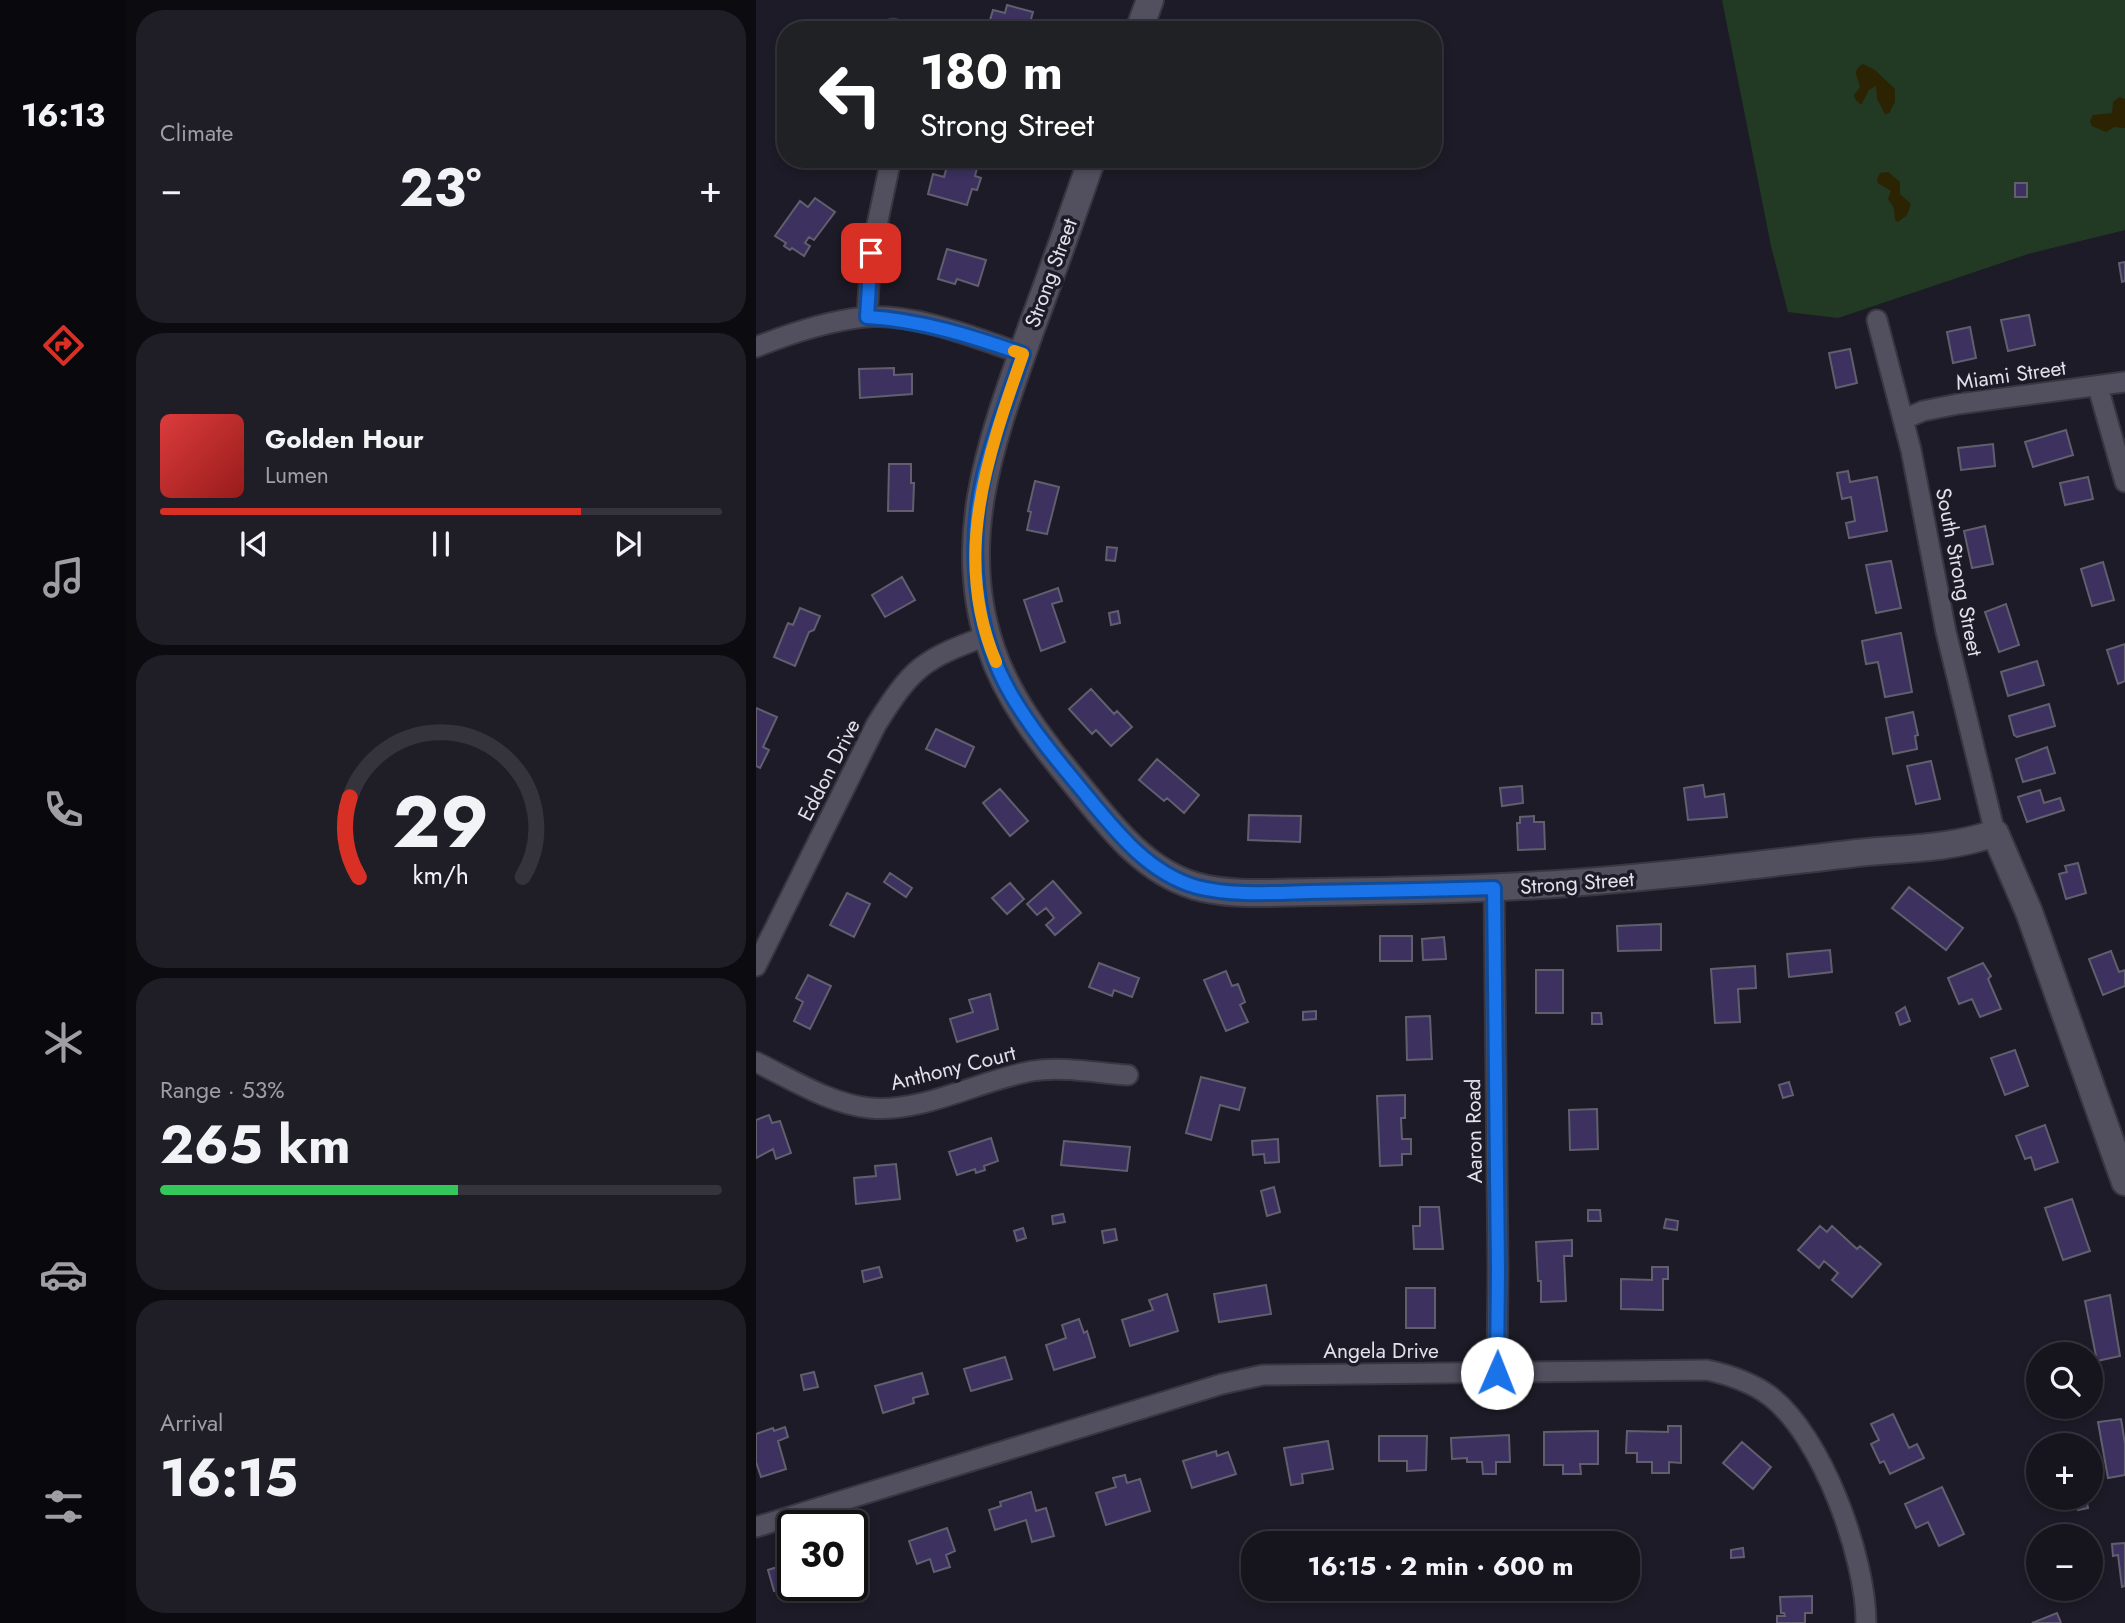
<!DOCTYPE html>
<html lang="en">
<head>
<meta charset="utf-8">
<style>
	:root { --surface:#16141d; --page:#1f1d26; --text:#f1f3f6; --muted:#9e9ea4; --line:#35333b; --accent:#d93025 }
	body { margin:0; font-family:Jost,sans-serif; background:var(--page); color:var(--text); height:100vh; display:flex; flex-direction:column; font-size:26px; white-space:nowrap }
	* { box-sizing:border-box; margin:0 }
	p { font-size:23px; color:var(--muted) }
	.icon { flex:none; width:38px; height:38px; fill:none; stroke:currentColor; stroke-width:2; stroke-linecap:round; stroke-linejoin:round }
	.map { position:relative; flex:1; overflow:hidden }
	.sheet { display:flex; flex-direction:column; gap:10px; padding:10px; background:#0c0b10; width:630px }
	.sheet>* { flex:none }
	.hud { position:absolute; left:21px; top:21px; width:665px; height:147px; border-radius:28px; box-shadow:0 4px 10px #0003,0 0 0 2px var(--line); background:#202124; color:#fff; overflow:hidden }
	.controls { position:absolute; left:1270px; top:1342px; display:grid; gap:14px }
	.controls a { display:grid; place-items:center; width:77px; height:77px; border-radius:50%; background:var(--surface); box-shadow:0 4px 10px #0003,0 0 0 2px var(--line); font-size:35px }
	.speed { position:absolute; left:21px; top:1510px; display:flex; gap:14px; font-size:35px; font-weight:700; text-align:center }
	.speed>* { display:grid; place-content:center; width:91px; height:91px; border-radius:50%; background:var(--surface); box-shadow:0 4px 10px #0003,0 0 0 2px var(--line); line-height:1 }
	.speed .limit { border:4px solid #111; border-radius:10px; background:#fff; color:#111 }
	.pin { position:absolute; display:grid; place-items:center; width:60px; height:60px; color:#fff; margin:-30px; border-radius:14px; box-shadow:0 4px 10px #0006 }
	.me { position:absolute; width:77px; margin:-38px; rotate:1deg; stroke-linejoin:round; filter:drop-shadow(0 0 5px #0008) }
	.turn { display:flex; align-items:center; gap:24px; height:147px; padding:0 28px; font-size:32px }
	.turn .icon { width:91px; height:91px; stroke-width:2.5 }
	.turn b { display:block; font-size:49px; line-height:60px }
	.big { font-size:52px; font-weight:700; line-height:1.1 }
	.sheet .widget { flex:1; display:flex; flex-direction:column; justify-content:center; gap:10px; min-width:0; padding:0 24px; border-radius:28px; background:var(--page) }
	.sheet .dial { align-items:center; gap:0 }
	.dial svg { height:182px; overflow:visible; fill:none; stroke:var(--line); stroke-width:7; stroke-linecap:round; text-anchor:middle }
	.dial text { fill:var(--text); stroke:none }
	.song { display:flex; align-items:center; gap:21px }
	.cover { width:84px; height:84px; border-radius:10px; background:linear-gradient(135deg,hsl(0 70% 55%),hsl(0 70% 35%)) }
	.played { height:7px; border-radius:4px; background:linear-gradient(90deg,var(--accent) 75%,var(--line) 75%) }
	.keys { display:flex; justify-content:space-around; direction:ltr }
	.heat { display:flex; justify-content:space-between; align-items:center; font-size:38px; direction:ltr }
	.charge { height:10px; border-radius:5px; background:linear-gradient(90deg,#34c759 53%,var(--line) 0) }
	.trip { position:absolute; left:485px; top:1531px; width:399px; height:70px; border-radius:28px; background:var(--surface); box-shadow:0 4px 10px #0003,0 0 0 2px var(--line); font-weight:700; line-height:70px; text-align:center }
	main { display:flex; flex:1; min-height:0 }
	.dock { display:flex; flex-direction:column; width:126px; justify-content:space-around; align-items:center; background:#09080c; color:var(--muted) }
	.dock .icon { width:49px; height:49px }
	.dock .active { color:var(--accent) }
	.dock b { font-size:32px; color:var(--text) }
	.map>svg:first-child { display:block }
	.green { fill:#223923 }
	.sand { fill:#2c2303 }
	.building { fill:#3c315f; stroke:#615f6e; stroke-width:2 }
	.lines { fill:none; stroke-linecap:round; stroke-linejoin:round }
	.street-casing { stroke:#383640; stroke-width:23 }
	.secondary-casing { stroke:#383640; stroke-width:30 }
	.street { stroke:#52505e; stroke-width:19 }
	.secondary { stroke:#52505e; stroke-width:26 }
	.route-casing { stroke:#114b97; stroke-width:18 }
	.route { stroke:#1a73e8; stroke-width:12 }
	.slow { stroke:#f59e0b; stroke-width:12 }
	.labels { text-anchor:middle; stroke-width:7; stroke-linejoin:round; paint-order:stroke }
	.street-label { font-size:21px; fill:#e2e1ea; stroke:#1d1b27 }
</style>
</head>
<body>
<main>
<nav class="dock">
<b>16:13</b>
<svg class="icon active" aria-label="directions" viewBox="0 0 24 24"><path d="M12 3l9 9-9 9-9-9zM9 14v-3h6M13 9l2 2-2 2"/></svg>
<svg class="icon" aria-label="music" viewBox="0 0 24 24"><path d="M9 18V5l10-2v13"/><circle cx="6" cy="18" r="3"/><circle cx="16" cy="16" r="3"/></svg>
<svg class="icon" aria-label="phone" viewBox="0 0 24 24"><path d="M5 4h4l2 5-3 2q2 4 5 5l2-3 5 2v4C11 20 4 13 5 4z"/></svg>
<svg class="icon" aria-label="climate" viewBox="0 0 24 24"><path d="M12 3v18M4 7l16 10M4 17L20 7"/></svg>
<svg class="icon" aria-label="car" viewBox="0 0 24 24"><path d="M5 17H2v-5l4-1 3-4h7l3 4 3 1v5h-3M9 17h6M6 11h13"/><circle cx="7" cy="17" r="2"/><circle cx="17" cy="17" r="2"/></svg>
<svg class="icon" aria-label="filters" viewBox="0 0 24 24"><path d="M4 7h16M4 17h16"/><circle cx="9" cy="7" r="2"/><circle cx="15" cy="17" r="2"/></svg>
</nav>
<section class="sheet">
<div class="widget"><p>Climate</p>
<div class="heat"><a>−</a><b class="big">23°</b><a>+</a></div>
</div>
<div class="widget">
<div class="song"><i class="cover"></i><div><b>Golden Hour</b><p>Lumen</p></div></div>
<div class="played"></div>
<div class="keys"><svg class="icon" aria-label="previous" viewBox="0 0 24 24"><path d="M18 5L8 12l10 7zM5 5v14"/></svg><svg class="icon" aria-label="pause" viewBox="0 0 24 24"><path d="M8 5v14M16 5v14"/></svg><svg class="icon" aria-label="next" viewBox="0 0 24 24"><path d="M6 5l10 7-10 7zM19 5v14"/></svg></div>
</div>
<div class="widget dial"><svg viewBox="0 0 100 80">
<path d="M14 69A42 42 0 1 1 86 69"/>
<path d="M14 69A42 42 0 0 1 10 34" stroke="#d93025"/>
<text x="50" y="56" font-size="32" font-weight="700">29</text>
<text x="50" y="72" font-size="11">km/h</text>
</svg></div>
<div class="widget"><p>Range · 53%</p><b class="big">265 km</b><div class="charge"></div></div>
<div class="widget"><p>Arrival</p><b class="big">16:15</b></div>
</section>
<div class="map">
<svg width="1369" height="1623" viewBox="0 0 1369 1623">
	<rect width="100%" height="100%" fill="#1d1b27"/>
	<path class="green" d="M966 0H1369V230L1272 254 1082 318 1032 312 1015 246Z"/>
	<path class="sand" d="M1107 64 1119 70 1139 89V102L1133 113 1129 114 1121 99 1120 86 1113 90 1105 105 1099 99 1098 95 1104 87C1103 78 1094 71 1107 64Z
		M1363 97 1369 99V128L1358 127 1350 132 1336 126 1334 121 1337 115 1356 113 1357 102Z
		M1132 172 1144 182V194L1155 204 1151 215 1142 222 1139 220 1138 208 1132 199 1135 191 1122 183 1121 179 1124 173Z"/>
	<path class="building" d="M251 5 277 12 272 30H231L237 10 249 13Z
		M193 159 223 160 219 176 225 178 221 190 216 189 211 205 172 194 177 174 188 177Z
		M1259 183H1271V197H1259Z
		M59 198 79 212 58 240 53 237 49 243 54 246 48 256 36 248 34 250 28 246 30 243 19 236 44 201 52 207Z
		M191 249 230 260 222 286 201 279 199 284 182 279Z
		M1369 262V281L1366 282 1363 263Z
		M1273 315 1279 345 1252 351 1245 320Z
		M1214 327 1220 358 1197 363 1191 332Z
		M1094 349 1101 383 1080 388 1073 353Z
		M138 368V375L156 374V394L104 398 103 369Z
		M1310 430 1317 455 1277 467 1269 442Z
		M1237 444 1239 466 1205 470 1202 448Z
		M133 464H155V483H158L157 511H132Z
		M1092 471 1094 482 1121 477 1131 531 1093 538 1090 523 1099 521 1095 497 1086 499 1081 473Z
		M1332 477 1337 499 1309 505 1304 483Z
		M279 481 303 487 291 534 271 530 275 512 272 511Z
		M1229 526 1237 564 1216 568 1208 531Z
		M351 547 361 548 359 561 350 560Z
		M1135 561 1145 608 1120 613 1110 565Z
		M1347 562 1358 600 1336 606 1325 569Z
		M146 577 159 600 129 617 116 595Z
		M302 588 306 601 296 604 309 642 285 651 268 600Z
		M1250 604 1263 645 1243 652 1229 612Z
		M44 608 64 616 58 630 53 632 39 666 18 657 32 623 37 625Z
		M362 611 364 623 355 625 353 613Z
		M1145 633 1156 692 1129 697 1122 662 1110 664 1106 641Z
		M1369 644V681L1362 684 1351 650Z
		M1281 661 1288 685 1252 696 1245 672Z
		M335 689 358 714 361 711 376 727 355 746 340 730 336 734 313 709Z
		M1293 704 1299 726 1261 737 1258 735 1253 716Z
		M0 708 21 717 7 747 13 750 4 768 0 766Z
		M1157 712 1162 735 1159 736 1161 749 1137 754 1130 718Z
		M180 729 218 747 209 767 170 749Z
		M1291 747 1299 773 1267 782 1260 759Z
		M401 759 443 795 428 813 411 798 408 801 383 780Z
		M1175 761 1184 799 1160 804 1151 766Z
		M947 785 949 797 968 794 971 817 932 820 928 788Z
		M766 786 767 803 746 806 744 788Z
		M244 789 272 821 254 836 227 803Z
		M1284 790 1288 803 1304 798 1308 810 1271 822 1262 797Z
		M493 815 545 816 544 842 492 840Z
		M778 816V822H788L789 849 762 850 761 823H764V817Z
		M1322 863 1330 893 1310 899 1303 874 1311 872 1309 866Z
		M134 873 156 888 150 897 128 882Z
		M297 881 325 913 299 935 290 925 298 918 290 908 281 915 271 904Z
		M254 883 268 899 251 914 236 898Z
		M1153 887 1207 928 1190 950 1136 908Z
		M91 893 114 904 98 937 74 925Z
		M905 924V950L862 951 861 926Z
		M624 936H656V961H624Z
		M688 937 690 959 667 960 666 939Z
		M1074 950 1076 972 1033 977 1031 954Z
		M1355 951 1363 972 1369 970V986L1347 995 1333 959Z
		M343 963 383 978 376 997 358 990 356 996 333 987Z
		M1227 963 1235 976 1232 979 1245 1009 1224 1017 1216 999 1203 1004 1192 978Z
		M999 966 1000 988 982 989 984 1022 959 1023 955 969Z
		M780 970H807V1013H780Z
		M470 971 476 986 482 984 489 1002 484 1005 492 1022 470 1031 448 980Z
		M52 975 75 986 54 1029 38 1021 47 1002 40 998Z
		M234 994 242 1029 201 1042 194 1019 217 1012 213 1000Z
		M1149 1007 1154 1021 1144 1025 1140 1013Z
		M560 1011V1019L547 1020V1012Z
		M836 1013H845L846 1024H836Z
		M674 1016 676 1059 651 1060 650 1017Z
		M1259 1050 1272 1086 1249 1095 1235 1058Z
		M445 1077 489 1088 483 1110 464 1105 455 1140 430 1133Z
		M1033 1082 1037 1095 1027 1098 1023 1085Z
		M649 1095V1118H645L646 1139H655V1154H646V1165L624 1166 621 1096Z
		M841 1109 842 1149 814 1150 813 1110Z
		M13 1115 16 1123 24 1121 35 1153 20 1159 17 1149 0 1158V1120Z
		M1289 1125 1302 1162 1279 1170 1275 1157 1269 1159 1260 1136Z
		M235 1138 242 1161 228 1166 229 1170 220 1173 219 1169 201 1175 193 1152Z
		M522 1139 523 1162 509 1163 508 1154 497 1155 496 1141Z
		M308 1141 374 1147 371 1171 305 1165Z
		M140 1164 144 1199 100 1204 98 1178 120 1176 119 1166Z
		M518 1187 524 1212 511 1216 505 1191Z
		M1316 1199 1334 1251 1307 1260 1289 1208Z
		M664 1207H683L687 1249H658L657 1226H664Z
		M832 1210H844L845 1221H832Z
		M307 1214 309 1222 297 1224 296 1216Z
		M910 1219 922 1221 921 1230 908 1228Z
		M1064 1226 1071 1232 1076 1226 1101 1249 1104 1246 1125 1264 1096 1297 1076 1280 1082 1273 1068 1261 1063 1268 1042 1250Z
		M267 1228 270 1238 261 1241 258 1231Z
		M359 1229 361 1240 348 1243 346 1231Z
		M816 1240V1256H808L810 1301 785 1302V1281H782L780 1242Z
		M123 1267 126 1277 108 1282 106 1271Z
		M896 1267H912V1279H907V1310L865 1309V1279L896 1280Z
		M510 1285 515 1314 463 1322 458 1294Z
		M650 1288H679V1328H650Z
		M411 1294 422 1331 374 1346 366 1320 397 1310 393 1300Z
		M1354 1295 1364 1356 1341 1361 1329 1301Z
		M323 1319 328 1333 331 1331 339 1357 298 1370 290 1345 310 1338 306 1325Z
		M249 1357 256 1379 215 1391 208 1369Z
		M58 1372 62 1387 48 1390 45 1375Z
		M166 1373 172 1394 157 1398 158 1403 127 1413 119 1386Z
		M1137 1414 1153 1448 1161 1444 1168 1458 1134 1474 1128 1461 1124 1463 1115 1444 1123 1440 1115 1424Z
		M1365 1419 1369 1444V1475L1352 1478 1342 1422Z
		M912 1426H925V1463L913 1462V1473H896V1462H881V1453H870L871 1431 912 1432Z
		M29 1427 32 1437 22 1441 30 1469 5 1477 0 1462V1434L17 1428 18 1431Z
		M842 1431V1464H824L825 1474H807V1465H788V1432Z
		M753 1435 754 1462H740V1474H727L726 1462H711V1458L696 1459 695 1438Z
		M623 1436H671L670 1470 651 1471V1461H623Z
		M572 1441 577 1469 546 1474 547 1483 535 1485 528 1448Z
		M986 1442 1015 1467 997 1489 967 1463Z
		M460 1451 461 1456 472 1452 480 1474 436 1488 427 1461Z
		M369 1475 371 1483 384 1479 394 1511 350 1525 340 1493 360 1487 357 1478Z
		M1186 1487 1208 1534 1183 1546 1172 1522 1160 1528 1149 1504Z
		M275 1492 280 1511 290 1508 298 1536 276 1542 270 1520 239 1530 233 1510 245 1506 244 1502Z
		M1319 1498H1330L1332 1508 1322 1510Z
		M191 1528 199 1551 190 1555 194 1567 178 1572 174 1559 161 1564 153 1541Z
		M758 1534 768 1535V1544H756Z
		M1369 1543V1586L1366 1587 1362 1555 1357 1556 1356 1544Z
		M987 1548 988 1557 975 1558V1550Z
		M37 1558V1586L18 1591 12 1570 31 1564 33 1569H36L33 1559Z
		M1056 1596V1613H1049V1623H1021V1616H1029L1028 1613H1025L1024 1597Z
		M1301 1613 1305 1623H1276Z"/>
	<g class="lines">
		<defs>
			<path id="street" d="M137 29V30
				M111 317 115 253 135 159
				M1121 320 1155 450 1190 632 1239 833
				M0 347C35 333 72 321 109 317 160 313 220 338 267 354
				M1342 387 1369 482
				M1148 419 1167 411 1202 404 1369 382
				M738 888 742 1270 741 1373
				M0 966 120 725C156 668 166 659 231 636
				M0 1062C35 1079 74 1104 114 1108 167 1113 224 1080 276 1071 307 1066 341 1073 372 1075
				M0 1527 466 1384 507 1375 951 1370C974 1375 995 1382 1014 1396 1067 1437 1110 1558 1110 1623"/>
			<path id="secondary" d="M383 30 394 0
				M336 159C316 216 296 273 275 329 238 434 197 537 235 648 251 697 284 740 317 780 351 821 385 870 439 886 477 897 521 892 561 892 635 891 709 890 783 885 887 879 989 866 1093 854 1142 848 1192 850 1239 833L1273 912 1369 1182"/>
		</defs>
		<use href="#street" class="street-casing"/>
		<use href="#secondary" class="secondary-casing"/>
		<use href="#street" class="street"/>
		<use href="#secondary" class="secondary"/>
	</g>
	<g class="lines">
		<defs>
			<path id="route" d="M115 253 111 317C165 320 215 336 267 354 253 394 238 434 228 475 211 547 218 632 256 696 276 730 301 760 326 790 358 829 391 873 441 887 476 896 517 893 552 892 614 891 676 890 738 888L742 1270 741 1373"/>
		</defs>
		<use href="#route" class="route-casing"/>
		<use href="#route" class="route"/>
		<path class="slow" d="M240 662C195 558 232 454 267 354L258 351"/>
	</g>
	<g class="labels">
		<g class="street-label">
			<text transform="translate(295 273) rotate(-70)" y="7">Strong Street</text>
			<text transform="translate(1255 375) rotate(-8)" y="7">Miami Street</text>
			<text transform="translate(1203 572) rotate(79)" y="7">South Strong Street</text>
			<text transform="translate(73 770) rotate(-63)" y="7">Eddon Drive</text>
			<text transform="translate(821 883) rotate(-4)" y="7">Strong Street</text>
			<text transform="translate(197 1068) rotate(-14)" y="7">Anthony Court</text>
			<text transform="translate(718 1131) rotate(-91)" y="7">Aaron Road</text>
			<text x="625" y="1358">Angela Drive</text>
		</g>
	</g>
</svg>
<div class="controls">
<a><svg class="icon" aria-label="search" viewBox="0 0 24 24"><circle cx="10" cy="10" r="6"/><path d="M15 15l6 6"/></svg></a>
<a>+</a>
<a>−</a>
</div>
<div class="speed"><div class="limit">30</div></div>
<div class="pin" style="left:115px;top:253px;background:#d93025"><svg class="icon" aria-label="arrive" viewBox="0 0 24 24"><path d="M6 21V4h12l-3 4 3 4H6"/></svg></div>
<svg class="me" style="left:741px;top:1373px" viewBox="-20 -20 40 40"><circle r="19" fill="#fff"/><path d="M0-13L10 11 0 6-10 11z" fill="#1a73e8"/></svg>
<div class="trip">16:15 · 2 min · 600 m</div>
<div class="hud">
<div class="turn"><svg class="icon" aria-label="left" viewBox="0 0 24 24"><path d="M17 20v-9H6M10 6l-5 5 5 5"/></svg><div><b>180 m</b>Strong Street</div></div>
</div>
</div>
</main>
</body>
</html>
